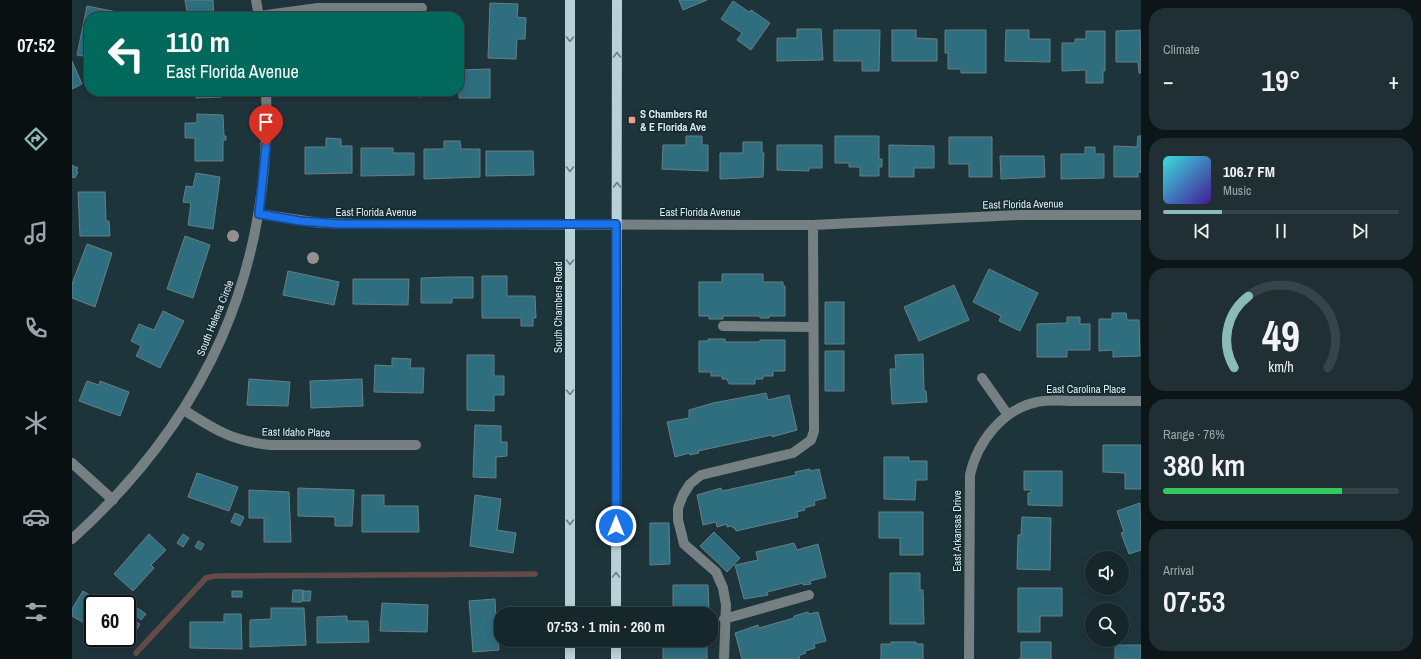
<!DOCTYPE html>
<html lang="en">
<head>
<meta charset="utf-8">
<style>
	:root { --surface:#16272c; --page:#1f2f34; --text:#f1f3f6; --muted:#9ea5a9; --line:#354448; --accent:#8bbbb9 }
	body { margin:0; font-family:"Archivo Narrow",sans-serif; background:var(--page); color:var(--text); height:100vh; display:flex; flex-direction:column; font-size:15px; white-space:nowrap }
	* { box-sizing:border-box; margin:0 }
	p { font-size:13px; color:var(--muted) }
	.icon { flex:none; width:22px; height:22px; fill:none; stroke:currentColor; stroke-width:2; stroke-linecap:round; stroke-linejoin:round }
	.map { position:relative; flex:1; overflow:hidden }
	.drawer { display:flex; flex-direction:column; gap:8px; padding:8px; background:#0c1518; width:280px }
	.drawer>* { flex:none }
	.guide { position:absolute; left:12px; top:12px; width:380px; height:84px; border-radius:16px; box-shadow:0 2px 10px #0003,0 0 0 1px var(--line); background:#00695c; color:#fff; overflow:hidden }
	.buttons { position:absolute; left:1013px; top:551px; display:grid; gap:8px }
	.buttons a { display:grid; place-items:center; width:44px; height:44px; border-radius:50%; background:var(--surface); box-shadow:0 2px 10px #0003,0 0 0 1px var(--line); font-size:20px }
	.speed { position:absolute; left:12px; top:595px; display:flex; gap:8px; font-size:20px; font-weight:700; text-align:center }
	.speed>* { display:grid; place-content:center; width:52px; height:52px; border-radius:50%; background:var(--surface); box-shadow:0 2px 10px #0003,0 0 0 1px var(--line); line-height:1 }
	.speed .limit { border:2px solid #111; border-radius:6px; background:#fff; color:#111 }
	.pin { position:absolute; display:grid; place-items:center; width:34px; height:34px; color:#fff; margin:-41px -17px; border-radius:50% 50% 50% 0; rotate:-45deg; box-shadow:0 0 4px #0007 }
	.pin .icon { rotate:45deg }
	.me { position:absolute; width:44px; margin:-22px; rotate:0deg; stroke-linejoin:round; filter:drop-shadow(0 0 3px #0008) }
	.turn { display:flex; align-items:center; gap:14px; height:84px; padding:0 16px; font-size:18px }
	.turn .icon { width:52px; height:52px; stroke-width:2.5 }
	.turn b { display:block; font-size:28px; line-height:34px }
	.big { font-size:30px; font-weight:600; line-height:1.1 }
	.drawer .card { flex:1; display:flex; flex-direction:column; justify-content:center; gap:6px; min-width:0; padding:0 14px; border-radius:16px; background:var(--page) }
	.drawer .dial { align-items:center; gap:0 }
	.dial svg { height:104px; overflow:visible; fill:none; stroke:var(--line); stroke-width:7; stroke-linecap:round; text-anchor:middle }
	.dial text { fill:var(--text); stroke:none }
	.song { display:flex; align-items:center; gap:12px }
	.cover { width:48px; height:48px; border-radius:6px; background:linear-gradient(135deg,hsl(180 70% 55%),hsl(260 70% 35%)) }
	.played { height:4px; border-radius:2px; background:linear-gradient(90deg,var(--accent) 25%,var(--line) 25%) }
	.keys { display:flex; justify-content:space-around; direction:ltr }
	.heat { display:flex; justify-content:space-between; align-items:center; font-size:22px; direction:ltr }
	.charge { height:6px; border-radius:3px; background:linear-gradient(90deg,#34c759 76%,var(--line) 0) }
	.trip { position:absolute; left:422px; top:607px; width:224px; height:40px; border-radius:16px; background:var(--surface); box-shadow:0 2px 10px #0003,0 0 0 1px var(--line); font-weight:600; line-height:40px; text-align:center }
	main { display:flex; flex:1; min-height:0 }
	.tabs { display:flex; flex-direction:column; width:72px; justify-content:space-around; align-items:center; background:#091012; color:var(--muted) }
	.tabs .icon { width:28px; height:28px }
	.tabs .active { color:var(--accent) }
	.tabs b { font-size:18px; color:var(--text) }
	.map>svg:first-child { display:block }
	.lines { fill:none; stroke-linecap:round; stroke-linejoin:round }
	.stream { stroke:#644b49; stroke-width:5.5 }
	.building { fill:#2f6e7f; stroke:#677f86 }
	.minor { stroke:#768083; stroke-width:10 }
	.major { stroke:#bad0d7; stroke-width:10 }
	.tree { fill:#949090 }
	.oneway { stroke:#677d84 }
	.route-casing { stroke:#114b97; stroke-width:10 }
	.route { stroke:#1a73e8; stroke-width:7 }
	.poi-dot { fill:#f49d8b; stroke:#142a31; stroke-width:1.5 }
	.labels { text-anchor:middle; stroke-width:3; stroke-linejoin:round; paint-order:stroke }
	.poi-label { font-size:11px; font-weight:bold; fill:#deebef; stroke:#142a31; text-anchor:start }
	.street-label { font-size:11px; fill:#deebef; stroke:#142a31 }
</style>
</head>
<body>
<main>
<nav class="tabs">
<b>07:52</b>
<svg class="icon active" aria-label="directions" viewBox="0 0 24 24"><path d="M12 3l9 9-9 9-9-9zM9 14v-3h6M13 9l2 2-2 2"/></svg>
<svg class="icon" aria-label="music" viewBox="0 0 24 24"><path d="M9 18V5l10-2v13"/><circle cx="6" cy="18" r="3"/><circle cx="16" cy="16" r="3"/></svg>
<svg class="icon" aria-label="phone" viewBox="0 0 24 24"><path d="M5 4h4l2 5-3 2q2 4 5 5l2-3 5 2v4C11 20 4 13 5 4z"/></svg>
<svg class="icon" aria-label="climate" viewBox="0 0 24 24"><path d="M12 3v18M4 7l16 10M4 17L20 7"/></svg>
<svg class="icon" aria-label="car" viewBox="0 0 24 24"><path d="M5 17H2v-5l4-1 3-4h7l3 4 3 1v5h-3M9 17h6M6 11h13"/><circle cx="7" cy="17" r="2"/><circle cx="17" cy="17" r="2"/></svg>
<svg class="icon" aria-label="filters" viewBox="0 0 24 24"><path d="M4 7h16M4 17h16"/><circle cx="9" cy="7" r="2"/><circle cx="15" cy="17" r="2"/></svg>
</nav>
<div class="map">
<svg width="1069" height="659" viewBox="0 0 1069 659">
	<rect width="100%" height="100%" fill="#1e343b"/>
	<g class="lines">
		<path class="stream" d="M64 653 134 578 143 576 463 574"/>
	</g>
	<path class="building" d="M113 0H141L142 17H116Z
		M607 0H635L611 10Z
		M661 1 677 12 679 10 698 23 679 50 665 40 670 33 649 19Z
		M418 3 446 4 445 17 454 18 453 39H445L444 59 416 58Z
		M15 6 50 13 49 17H17V57L5 55Z
		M725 29H749L751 60 705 61V38H725Z
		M762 30H808L807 71H790V61H762Z
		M820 30H844V38L865 39V61H820Z
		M873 30H914V73H889V69H876V53H873Z
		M934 30H957V39H978V62L933 61Z
		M1068 30 1069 73H1067L1066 62H1044V31Z
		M1014 31H1033V71H1031V83H1014V70L990 71V43H1003V39H1014Z
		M0 61 10 84 0 89Z
		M418 69V98H387V93H366V91H387V70Z
		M123 91H150V97L124 98Z
		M240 91H282V95H240Z
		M300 91H350L349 97Z
		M125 114 151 115 152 136H154V140H151V161H123V138H113V123H125Z
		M614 136H630V145H636V171L590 169 591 145H614Z
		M763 136H807V159H810V167H807V176H788V167H777V163H763Z
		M1066 136H1069V172H1066V177H1042V146L1065 147Z
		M877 137H920V177H897V164H877Z
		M254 138 269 139V146H280V173L233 174V147H254Z
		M372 141H388L389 149H408V177L352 179V149H372Z
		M671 142H690V153H692L691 177 648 179V153H671Z
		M705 145H750V168H737V171L705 170Z
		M817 145 862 146V168H842V177H817Z
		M1013 147H1023V154H1032V178L989 179V154H1013Z
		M289 148H321V153H342V175L289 176Z
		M414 151H461L462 175 414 176Z
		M928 156H972L973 177 929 179Z
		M0 165 6 168 4 171 6 172 3 178 0 177Z
		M124 173 148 177 141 229 116 225 119 203 111 202 114 186 121 187Z
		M6 192H33L34 221H37L38 236H8Z
		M113 236 138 245 121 298 95 289Z
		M15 244 40 253 23 307 0 298V284Z
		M917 269 966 293 948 331 927 321 929 316 901 302Z
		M216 271 267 282 262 305 211 295Z
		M650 274H691V282H711V286H713V316H697V318H688V316H651V319H637V316H627V282H650Z
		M410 276H435V296H463L464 318H461V326H449V318H410Z
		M378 277H401V298H380V303H349V278Z
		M281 279H337L336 305 281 304Z
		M882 285 897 320 847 341 832 307Z
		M753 302H772V344H753Z
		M91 311 112 321 88 368 64 356 69 346 59 341 67 324 82 330Z
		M1040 313H1054L1055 320H1067L1068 356 1041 357V350L1027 351V319H1040Z
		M995 317H1008V324H1018V350H995V357H965V324L995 323Z
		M636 339H653V342H688V340H713V371H701V376H691V379H683V384H657L655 379H650V376H639V372H627V341H636Z
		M753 351H772V391H753Z
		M851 354 852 391H854L855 402 820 404 818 369H824L823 355Z
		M395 355H422V376H432V395H422V411L395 410Z
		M320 358 339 359 338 368H352L351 393 302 392 303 365 320 366Z
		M177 379 218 382 216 406 175 405Z
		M290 379 291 406 239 408 238 381Z
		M15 381 27 385 28 381 57 392 48 416 7 401Z
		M694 393 696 400 717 395 725 430 700 437V435L626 451 627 453 618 455 617 453 603 457 595 422 617 418V410L641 403Z
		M403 425 429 426V442H435V456L424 457V478L401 477Z
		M1031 445H1069V489H1053V473L1031 472Z
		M812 457H837V461H855V480H844L843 500 812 499Z
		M738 469V471L747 469 754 498 742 501 743 505 732 508 733 510 725 512 726 517 664 531 663 528H661L660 526 655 527V524L645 527 644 522 631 525 625 495 649 488 650 491 724 475 723 472Z
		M952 471H990V506L956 505V493H959V490H952Z
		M125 473 166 487 157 511 116 497Z
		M226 488 282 490 280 526H263V517L226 516Z
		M177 490 217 492 219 542H192V518H177Z
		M290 495H312V506H346L347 532H290Z
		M403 495 429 499 425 530 444 533 441 553 398 546Z
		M1068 503 1069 550 1057 554 1049 533 1052 532 1045 511Z
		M807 512H851V555H828V538H807Z
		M163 513 172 517 168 526 159 522Z
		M950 517 979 518 978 570 945 569 946 535H949Z
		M578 523H597L598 564 578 565Z
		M642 532 668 558 655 572 628 546Z
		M77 534 94 550 79 565 82 568 61 591 42 574Z
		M111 534 117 538 111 547 105 543Z
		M126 541 132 544 129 550 123 547Z
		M722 543 725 550 746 544 754 577 738 581 739 584 731 585V583L695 592 696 595 672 599 663 565 686 560 684 552Z
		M818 573H848V590H851L852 624H818Z
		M601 585H636L637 609H635V614H592V608H601Z
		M946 588H990V616H968V632H946Z
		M221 590H231L230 602H220Z
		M11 591 29 602 33 595 48 604H21V628L0 616V609Z
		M160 591H170V597H160Z
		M231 591H239L238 601H231Z
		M423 599 424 620 429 619V636H426L427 650 401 652 397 601Z
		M310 603 356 605 355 632 308 631Z
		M65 608 74 614 69 620 60 613Z
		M199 608H232L234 645 178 647V620L199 619Z
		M736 612 737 614 746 612 754 641 742 644 743 648 733 651 734 653 728 655 727 659H670L663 633 686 625 687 628 722 618V616Z
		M152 614H169L170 649 118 648V622H152Z
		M275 616V621H296L297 642 245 643V617Z
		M55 617 68 624 54 647 40 638H55Z
		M591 640H635V659H591Z
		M819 642H844V644H851V659H809V644H819Z
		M949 642H979V659H946H949Z
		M1043 645H1069V659H1043Z"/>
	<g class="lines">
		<path class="minor" d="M184 0 187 17
			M187 16 246 8H350
			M187 214 248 223 284 224 741 225 948 215H1069
			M651 326 741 327
			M910 378 936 415
			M112 410C143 430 161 441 198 445H344
			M0 463 41 500
			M0 539C134 418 200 273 194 91
			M652 619 737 595
			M652 659 654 605 651 588 644 572 612 544 606 520V508L611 495 618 484 629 475 721 453 739 440 742 431 741 225
			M897 659 898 475C905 442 931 409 965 402 978 399 991 401 1005 401 1026 401 1048 401 1069 401"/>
		<path class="major" d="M498 614V0
			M544 614 545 0
			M498 659V640
			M544 659V640"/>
	</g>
	<g class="tree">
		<circle cx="161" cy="236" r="6"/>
		<circle cx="241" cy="258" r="6"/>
	</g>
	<defs><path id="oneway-chevron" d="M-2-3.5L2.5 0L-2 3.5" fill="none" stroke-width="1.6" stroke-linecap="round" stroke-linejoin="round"/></defs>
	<g class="oneway">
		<use href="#oneway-chevron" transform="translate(498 39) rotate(90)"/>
		<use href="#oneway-chevron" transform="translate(545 55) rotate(-90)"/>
		<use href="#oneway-chevron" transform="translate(498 169) rotate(90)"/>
		<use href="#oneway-chevron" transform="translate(545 185) rotate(-90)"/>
		<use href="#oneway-chevron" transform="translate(498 262) rotate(90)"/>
		<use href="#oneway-chevron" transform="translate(498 392) rotate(90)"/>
		<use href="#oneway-chevron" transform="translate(498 522) rotate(90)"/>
		<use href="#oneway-chevron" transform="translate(544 575) rotate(-90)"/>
	</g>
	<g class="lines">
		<defs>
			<path id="route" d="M194 146 187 214 228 221 266 224H544V526"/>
		</defs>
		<use href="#route" class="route-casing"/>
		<use href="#route" class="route"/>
	</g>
	<rect class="poi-dot" x="556" y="116" width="8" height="8" rx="2"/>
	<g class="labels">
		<g class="poi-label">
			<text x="568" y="118">S Chambers Rd<tspan x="568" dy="13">&amp; E Florida Ave</tspan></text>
		</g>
		<g class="street-label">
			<text transform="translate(951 204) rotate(-1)" y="4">East Florida Avenue</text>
			<text x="304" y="216">East Florida Avenue</text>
			<text x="628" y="216">East Florida Avenue</text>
			<text transform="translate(486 307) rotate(-90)" y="4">South Chambers Road</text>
			<text transform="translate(143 318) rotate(-68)" y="4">South Helena Circle</text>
			<text x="1014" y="393">East Carolina Place</text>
			<text transform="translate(224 432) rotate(1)" y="4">East Idaho Place</text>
			<text transform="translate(885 531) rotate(-90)" y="4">East Arkansas Drive</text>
		</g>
	</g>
</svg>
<div class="buttons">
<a><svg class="icon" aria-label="sound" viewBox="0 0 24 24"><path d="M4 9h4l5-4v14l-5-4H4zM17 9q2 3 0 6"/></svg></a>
<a><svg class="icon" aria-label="search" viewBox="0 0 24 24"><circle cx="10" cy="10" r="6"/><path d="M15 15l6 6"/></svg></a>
</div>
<div class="speed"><div class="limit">60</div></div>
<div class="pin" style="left:194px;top:146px;background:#d93025"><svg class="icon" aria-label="arrive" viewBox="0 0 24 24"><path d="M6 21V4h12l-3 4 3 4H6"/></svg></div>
<svg class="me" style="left:544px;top:526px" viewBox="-20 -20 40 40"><circle r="17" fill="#1a73e8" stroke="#fff" stroke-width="3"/><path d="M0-11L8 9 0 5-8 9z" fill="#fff"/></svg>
<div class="trip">07:53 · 1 min · 260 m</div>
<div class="guide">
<div class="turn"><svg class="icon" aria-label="left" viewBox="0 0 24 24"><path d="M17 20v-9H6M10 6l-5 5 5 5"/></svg><div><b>110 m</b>East Florida Avenue</div></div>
</div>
</div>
<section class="drawer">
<div class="card"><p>Climate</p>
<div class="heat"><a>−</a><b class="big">19°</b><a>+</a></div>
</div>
<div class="card">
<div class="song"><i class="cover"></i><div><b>106.7 FM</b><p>Music</p></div></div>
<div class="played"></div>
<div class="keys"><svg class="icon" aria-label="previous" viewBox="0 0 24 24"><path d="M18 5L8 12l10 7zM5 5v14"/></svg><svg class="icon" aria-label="pause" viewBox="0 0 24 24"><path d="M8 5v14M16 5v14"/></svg><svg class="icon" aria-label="next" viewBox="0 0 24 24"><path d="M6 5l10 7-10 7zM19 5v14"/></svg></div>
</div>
<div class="card dial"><svg viewBox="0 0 100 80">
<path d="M14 69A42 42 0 1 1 86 69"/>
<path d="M14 69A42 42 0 0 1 25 14" stroke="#8bbbb9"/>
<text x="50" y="56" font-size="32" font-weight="700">49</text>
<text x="50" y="72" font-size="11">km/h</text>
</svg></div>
<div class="card"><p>Range · 76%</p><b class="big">380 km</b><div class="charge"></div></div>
<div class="card"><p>Arrival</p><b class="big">07:53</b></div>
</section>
</main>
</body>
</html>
